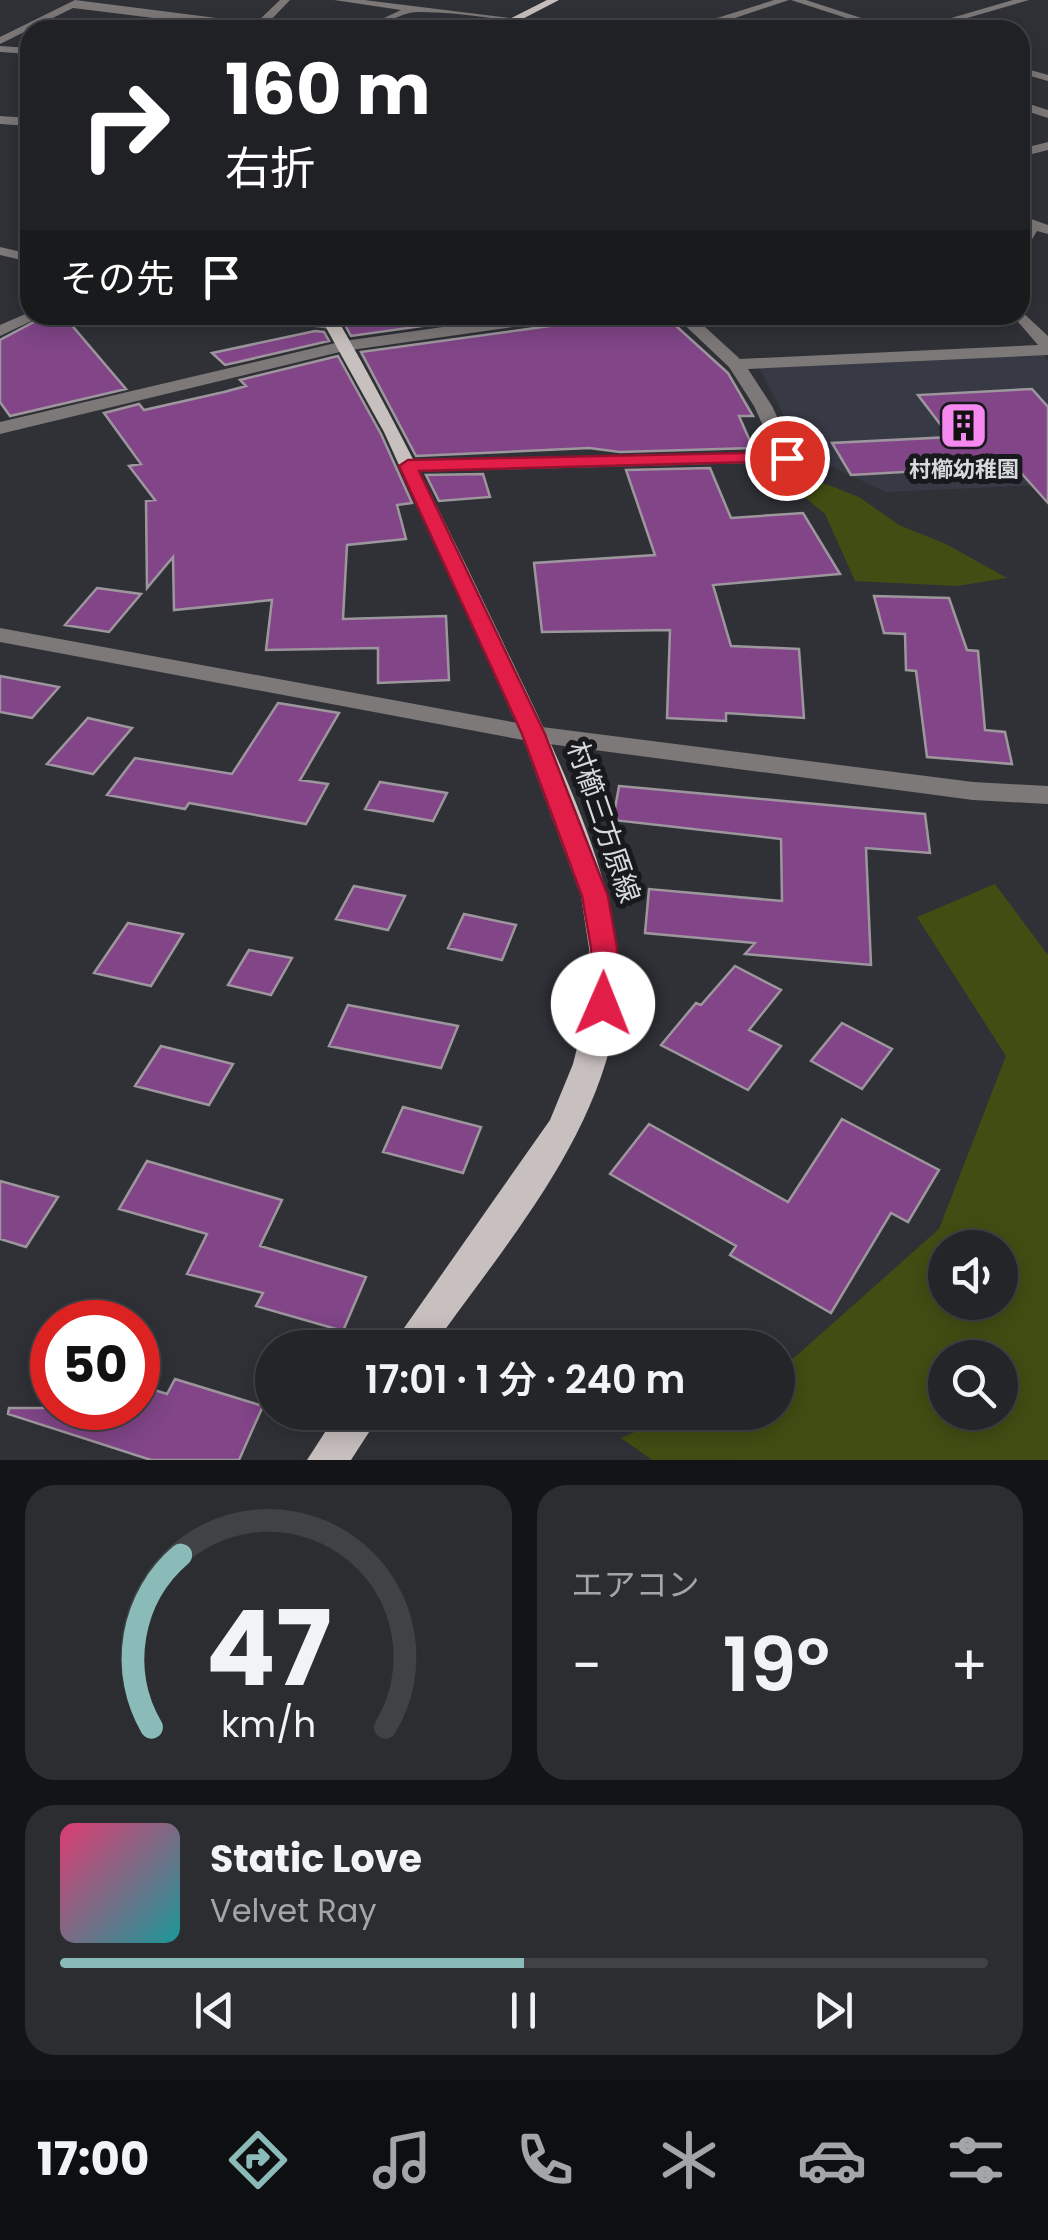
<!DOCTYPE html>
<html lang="ja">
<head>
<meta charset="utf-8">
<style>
	:root { --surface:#232529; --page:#2b2d31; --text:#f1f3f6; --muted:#a3a5a8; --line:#404246; --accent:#8bbbb9 }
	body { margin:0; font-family:Poppins,"Noto Sans JP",sans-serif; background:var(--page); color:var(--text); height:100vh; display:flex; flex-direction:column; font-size:38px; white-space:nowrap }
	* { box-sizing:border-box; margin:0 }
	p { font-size:32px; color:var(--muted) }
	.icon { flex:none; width:55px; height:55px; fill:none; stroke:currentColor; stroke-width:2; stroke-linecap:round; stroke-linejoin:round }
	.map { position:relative; height:1460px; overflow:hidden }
	.sheet { display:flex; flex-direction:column; gap:25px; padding:25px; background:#131417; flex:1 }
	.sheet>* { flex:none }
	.guide { position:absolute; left:20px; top:20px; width:1010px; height:305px; border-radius:30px; box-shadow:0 5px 25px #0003,0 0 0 2px var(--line); background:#202124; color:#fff; overflow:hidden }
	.fabs { position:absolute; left:928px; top:1230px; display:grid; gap:20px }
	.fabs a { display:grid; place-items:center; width:90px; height:90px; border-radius:50%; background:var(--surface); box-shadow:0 5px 25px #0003,0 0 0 2px var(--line); font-size:50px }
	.speed { position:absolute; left:30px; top:1300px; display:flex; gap:20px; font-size:50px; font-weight:700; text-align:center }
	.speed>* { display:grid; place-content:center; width:130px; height:130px; border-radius:50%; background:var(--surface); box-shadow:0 5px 25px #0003,0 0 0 2px var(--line); line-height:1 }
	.speed .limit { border:15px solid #d22; background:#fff; color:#111 }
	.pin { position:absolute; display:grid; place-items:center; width:85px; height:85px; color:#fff; margin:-42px; border:5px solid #fff; border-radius:50%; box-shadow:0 2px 10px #0007 }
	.me { position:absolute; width:110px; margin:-55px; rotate:1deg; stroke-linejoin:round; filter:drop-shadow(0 0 8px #0008) }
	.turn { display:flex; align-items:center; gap:35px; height:210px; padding:0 40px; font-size:45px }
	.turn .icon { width:130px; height:130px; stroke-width:2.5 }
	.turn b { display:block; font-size:70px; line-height:85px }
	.then { display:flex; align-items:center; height:95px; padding:0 40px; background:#0003; gap:20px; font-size:38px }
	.big { font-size:75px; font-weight:600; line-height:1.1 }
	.sheet .card { flex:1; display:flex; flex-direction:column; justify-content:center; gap:15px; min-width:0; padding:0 35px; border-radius:30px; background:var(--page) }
	.sheet .dial { align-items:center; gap:0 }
	.dial svg { height:260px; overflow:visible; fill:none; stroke:var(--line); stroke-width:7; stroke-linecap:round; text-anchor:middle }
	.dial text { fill:var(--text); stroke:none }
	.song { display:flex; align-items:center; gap:30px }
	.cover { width:120px; height:120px; border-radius:15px; background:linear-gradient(135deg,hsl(340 70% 55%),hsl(180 70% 35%)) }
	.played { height:10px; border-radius:5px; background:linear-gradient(90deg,var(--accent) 50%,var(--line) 50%) }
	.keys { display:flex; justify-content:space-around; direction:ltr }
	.heat { display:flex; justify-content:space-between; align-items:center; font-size:55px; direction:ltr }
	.sheet .tiles { flex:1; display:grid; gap:25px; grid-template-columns:1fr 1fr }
	.card:last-child { grid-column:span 2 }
	.trip { position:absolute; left:255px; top:1330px; width:540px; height:100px; border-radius:50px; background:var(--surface); box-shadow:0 5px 25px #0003,0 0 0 2px var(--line); font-weight:600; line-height:100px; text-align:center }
	.tabs { display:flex; height:160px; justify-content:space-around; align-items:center; background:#0e0f10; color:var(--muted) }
	.tabs .icon { width:70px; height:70px }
	.tabs .selected { color:var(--accent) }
	.tabs b { font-size:45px; color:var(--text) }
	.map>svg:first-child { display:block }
	.built { fill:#373a45 }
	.green { fill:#404e13; fill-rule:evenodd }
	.building { fill:#814588; stroke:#9d979d; stroke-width:2.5 }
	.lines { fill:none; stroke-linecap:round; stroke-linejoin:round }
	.minor { fill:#7d7978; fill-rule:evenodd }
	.major { fill:#c8c0bf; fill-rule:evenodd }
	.route { fill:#e11d48; stroke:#92132f; stroke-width:2.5 }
	.labels { text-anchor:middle; stroke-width:10; stroke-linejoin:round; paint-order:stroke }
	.far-poi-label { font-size:22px; font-weight:bold; fill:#d8d9dd; stroke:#18191c }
	.street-label { font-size:28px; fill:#d8d9dd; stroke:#18191c }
</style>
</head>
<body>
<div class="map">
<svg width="1048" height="1460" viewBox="0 0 1048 1460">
	<rect width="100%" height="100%" fill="#2f3137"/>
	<path class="built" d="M1042 354 1048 361V415L1042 485 886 492 803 453 759 367Z"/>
	<path class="green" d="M800 474 859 497 899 525 946 544 1007 578 957 586 855 581 825 514 789 484Z
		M995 884 1048 955V1460H652L621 1438 677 1413 778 1412V1366L795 1357 939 1229 1006 1056 917 917ZM945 1248H1000V1302H945ZM945 1358H1000V1412H945Z"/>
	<path class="building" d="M47 315H63L126 389 10 416 0 402V340Z
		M400 315H501L351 336 345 325Z
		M575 315H664L728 373 753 416H739L753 448 620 452 589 448 416 456 361 352 564 324Z
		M315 331 324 332 329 341 225 365 212 353Z
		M338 356 381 434 412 503 397 505 406 539 347 545 343 619 446 616 449 680 378 683V648L266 650 272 600 174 610 173 557 147 588 146 501 155 500 129 466 141 464 104 413 139 404 144 410 224 392 246 386 240 380Z
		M1032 389 1048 407V503L1022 474 980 476 974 468 851 475 832 443 950 437 918 395Z
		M710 468 731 518 803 513 840 574 713 585 731 646 799 649 804 718 726 713V721L667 718 670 630 542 632 534 563 655 555 626 470Z
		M483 474 490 497 439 501 426 475Z
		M97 588 141 594 109 632 65 625Z
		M874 596 949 598 967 650 978 651 985 730 1005 732 1012 764 927 757 916 671 906 670 905 634 884 633Z
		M0 676 59 687 32 718 0 712Z
		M278 703 339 713 300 780 328 784 306 824 189 803 185 809 107 795 135 758 232 774Z
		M88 718 132 728 93 774 47 764Z
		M380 782 447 793 433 821 365 809Z
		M619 786 925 814 930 853 866 848 871 965 745 954 755 943 645 933 649 889 782 901 781 839 613 820Z
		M354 886 405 896 388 930 336 919Z
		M464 914 516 925 502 960 448 948Z
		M128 923 183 934 151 986 94 973Z
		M249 950 292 958 271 995 228 985Z
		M735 966 781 990 749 1030 781 1046 748 1090 661 1045 696 1003 701 1005Z
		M348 1005 458 1026 441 1068 329 1046Z
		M842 1023 892 1049 862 1089 811 1061Z
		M161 1046 233 1064 209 1105 135 1086Z
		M403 1107 481 1127 463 1173 383 1152Z
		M842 1119 939 1170 908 1222 891 1213 831 1313 730 1255 736 1246 610 1174 649 1124 788 1202Z
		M147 1161 282 1200 260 1246 366 1277 343 1331 256 1306 263 1293 187 1274 207 1234 119 1209Z
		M0 1181 58 1197 26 1247 0 1239Z
		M175 1379 263 1406 239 1460H151L8 1414 9 1408H138V1385L167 1394Z"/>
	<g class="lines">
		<path class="minor" d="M75 0 256 23 280 0H290L267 24 298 30H250L73 8 0 44V37Z
			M334 0H364L606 30C543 30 480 12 418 12 398 12 380 30 359 30L401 10Z
			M774 0H789L735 18 773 30 725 21 695 30H679Z
			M791 0H806L898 30H883Z
			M1013 0H1029L926 30H910Z
			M0 46 30 48V54L0 52Z
			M1020 67 1048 75V81L1020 73Z
			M1020 101 1048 110V118L1020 109Z
			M0 116 30 118V126L0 124Z
			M1048 142V150L1020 157V149Z
			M1020 215 1048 225V234L1037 231 1025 251 1020 252V236L1026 226 1020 224Z
			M0 247 30 254V262L0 255Z
			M1020 310 1048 336V355L748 369 772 406 797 458 794 462 408 472 398 466 408 460 775 452 754 406 729 367 674 315H692L740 359 1038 345 1012 315H1020Z
			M30 312V315H44L0 336V325Z
			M250 315C276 315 317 309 338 324L330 329 258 320Z
			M528 315H571L563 320 344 351 0 434V422L344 341Z
			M0 628 534 726 973 782 1048 786V804L973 800 534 742 0 642Z"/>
		<path class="major" d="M547 0H559L501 30H488Z
			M319 315H335C395 419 447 525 498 632 545 732 631 894 618 1004 603 1135 505 1244 432 1348H390L550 1120 573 1064 588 1004 589 948 581 896 521 734 384 432Z
			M338 1412H382L351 1460H307Z"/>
	</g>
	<path class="route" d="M787 452 795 458 793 461 419 471 545 734 608 896 617 948V1004L613 1012 603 1015 593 1012 589 1004 591 948 582 896 522 734 399 466 408 460Z"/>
	<defs>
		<symbol id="building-square" viewBox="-11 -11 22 22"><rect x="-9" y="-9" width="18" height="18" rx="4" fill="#f589ef" stroke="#18191c"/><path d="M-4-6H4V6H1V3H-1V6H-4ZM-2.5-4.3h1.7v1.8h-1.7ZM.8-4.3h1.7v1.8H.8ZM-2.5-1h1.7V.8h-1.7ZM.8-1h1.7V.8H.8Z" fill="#111"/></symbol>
	</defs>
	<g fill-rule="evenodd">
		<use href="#building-square" x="936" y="398" width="55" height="55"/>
	</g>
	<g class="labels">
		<g class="far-poi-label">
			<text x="964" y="477">村櫛幼稚園</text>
		</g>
		<g class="street-label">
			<text transform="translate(604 822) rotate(71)" y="10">村櫛三方原線</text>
		</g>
	</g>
</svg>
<div class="fabs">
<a><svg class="icon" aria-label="sound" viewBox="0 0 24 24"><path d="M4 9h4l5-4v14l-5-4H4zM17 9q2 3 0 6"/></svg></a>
<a><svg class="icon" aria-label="search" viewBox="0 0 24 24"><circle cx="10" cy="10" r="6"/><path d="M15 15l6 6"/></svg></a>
</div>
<div class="speed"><div class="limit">50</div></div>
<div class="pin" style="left:787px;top:458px;background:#d93025"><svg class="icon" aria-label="arrive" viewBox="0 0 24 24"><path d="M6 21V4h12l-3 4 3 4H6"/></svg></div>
<svg class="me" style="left:603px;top:1004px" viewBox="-20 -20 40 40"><circle r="19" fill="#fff"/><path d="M0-13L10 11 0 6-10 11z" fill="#e11d48"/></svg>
<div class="trip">17:01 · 1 分 · 240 m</div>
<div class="guide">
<div class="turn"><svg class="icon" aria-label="right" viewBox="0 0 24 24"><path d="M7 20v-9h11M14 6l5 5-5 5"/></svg><div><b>160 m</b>右折</div></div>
<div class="then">その先<svg class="icon" aria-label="arrive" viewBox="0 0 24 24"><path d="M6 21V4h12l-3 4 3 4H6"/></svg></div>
</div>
</div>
<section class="sheet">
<div class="tiles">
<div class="card dial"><svg viewBox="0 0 100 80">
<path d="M14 69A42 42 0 1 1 86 69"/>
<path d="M14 69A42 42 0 0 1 23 16" stroke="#8bbbb9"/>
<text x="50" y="56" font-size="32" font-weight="700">47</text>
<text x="50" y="72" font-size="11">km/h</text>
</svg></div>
<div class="card"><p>エアコン</p>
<div class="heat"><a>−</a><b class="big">19°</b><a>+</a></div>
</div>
<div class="card">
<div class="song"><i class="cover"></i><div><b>Static Love</b><p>Velvet Ray</p></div></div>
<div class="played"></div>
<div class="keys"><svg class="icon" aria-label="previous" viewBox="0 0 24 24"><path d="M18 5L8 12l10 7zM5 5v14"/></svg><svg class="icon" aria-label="pause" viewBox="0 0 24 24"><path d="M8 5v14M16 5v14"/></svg><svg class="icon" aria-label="next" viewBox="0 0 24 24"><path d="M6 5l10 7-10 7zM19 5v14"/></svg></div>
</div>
</div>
</section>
<nav class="tabs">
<b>17:00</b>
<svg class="icon selected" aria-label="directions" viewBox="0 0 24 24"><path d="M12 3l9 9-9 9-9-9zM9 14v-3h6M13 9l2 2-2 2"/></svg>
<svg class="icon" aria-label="music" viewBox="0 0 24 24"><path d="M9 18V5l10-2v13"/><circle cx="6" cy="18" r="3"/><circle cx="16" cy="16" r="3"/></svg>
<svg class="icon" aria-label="phone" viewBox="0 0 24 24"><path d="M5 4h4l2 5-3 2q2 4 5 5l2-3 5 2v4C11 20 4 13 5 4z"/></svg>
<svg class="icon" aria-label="climate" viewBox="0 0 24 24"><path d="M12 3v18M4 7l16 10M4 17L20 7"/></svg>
<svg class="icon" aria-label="car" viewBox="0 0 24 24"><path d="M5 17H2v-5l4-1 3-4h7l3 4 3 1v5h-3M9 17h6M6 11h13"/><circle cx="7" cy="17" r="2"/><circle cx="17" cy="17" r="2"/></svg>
<svg class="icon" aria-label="filters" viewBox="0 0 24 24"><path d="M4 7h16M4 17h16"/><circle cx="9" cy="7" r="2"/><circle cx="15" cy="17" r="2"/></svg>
</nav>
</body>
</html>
